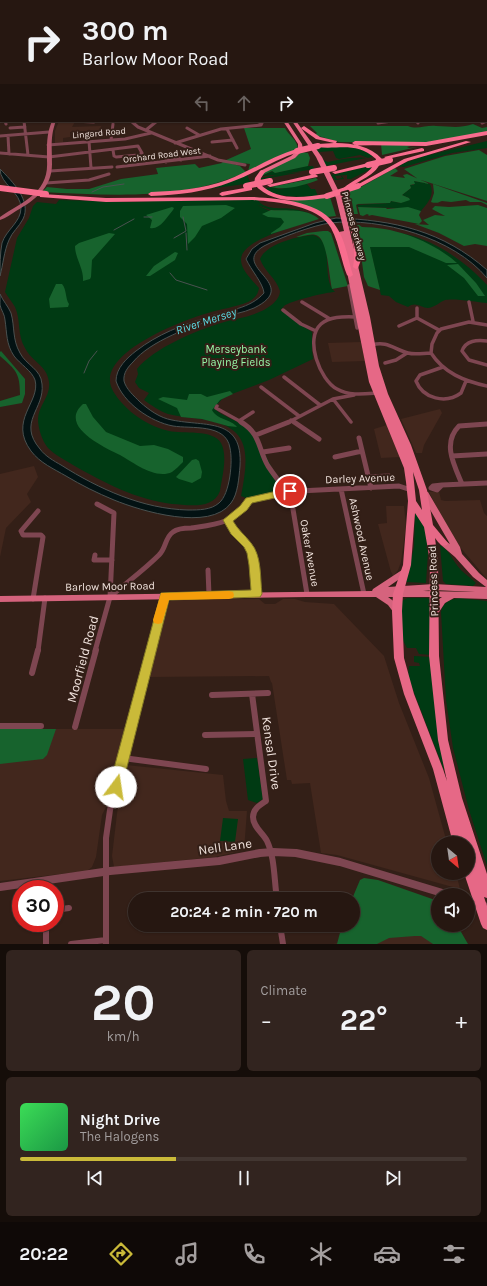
<!DOCTYPE html>
<html lang="en">
<head>
<meta charset="utf-8">
<style>
	:root { --surface:#261711; --page:#32241f; --text:#f1f3f6; --muted:#a49f9f; --line:#423631; --accent:#caba39 }
	body { margin:0; font-family:Karla,sans-serif; background:var(--page); color:var(--text); height:100vh; display:flex; flex-direction:column; font-size:15px; white-space:nowrap }
	* { box-sizing:border-box; margin:0 }
	p { font-size:13px; color:var(--muted) }
	.icon { flex:none; width:22px; height:22px; fill:none; stroke:currentColor; stroke-width:2; stroke-linecap:round; stroke-linejoin:round }
	.map { position:relative; height:944px; overflow:hidden }
	.drawer { display:flex; flex-direction:column; gap:6px; padding:6px; background:#150d09; flex:1 }
	.drawer>* { flex:none }
	.hud { position:absolute; left:0px; top:0px; width:487px; height:122px; box-shadow:0 1px 3px #0004,0 0 0 1px var(--line); background:#261711; color:var(--text); overflow:hidden }
	.needle { width:26px; rotate:151deg }
	.buttons { position:absolute; left:431px; top:836px; display:grid; gap:8px }
	.buttons a { display:grid; place-items:center; width:44px; height:44px; border-radius:50%; background:var(--surface); box-shadow:0 1px 3px #0004,0 0 0 1px var(--line); font-size:20px }
	.speed { position:absolute; left:12px; top:880px; display:flex; gap:8px; font-size:20px; font-weight:700; text-align:center }
	.speed>* { display:grid; place-content:center; width:52px; height:52px; border-radius:50%; background:var(--surface); box-shadow:0 1px 3px #0004,0 0 0 1px var(--line); line-height:1 }
	.speed .limit { border:6px solid #d22; background:#fff; color:#111 }
	.pin { position:absolute; display:grid; place-items:center; width:34px; height:34px; color:#fff; margin:-17px; border:2px solid #fff; border-radius:50%; box-shadow:0 1px 4px #0007 }
	.me { position:absolute; width:44px; margin:-22px; rotate:14deg; stroke-linejoin:round; filter:drop-shadow(0 0 3px #0008) }
	.turn { display:flex; align-items:center; gap:14px; height:84px; padding:0 16px; font-size:18px }
	.turn .icon { width:52px; height:52px; stroke-width:2.5 }
	.turn b { display:block; font-size:28px; line-height:34px }
	.lanes { display:flex; align-items:center; height:38px; padding:0 16px; background:#0003; justify-content:center; gap:20px; direction:ltr }
	.lanes .off { opacity:.35 }
	.big { font-size:30px; font-weight:700; line-height:1.1 }
	.drawer .widget { flex:1; display:flex; flex-direction:column; justify-content:center; gap:6px; min-width:0; padding:0 14px; border-radius:6px; background:var(--page) }
	.drawer .dial { align-items:center; gap:0 }
	.dial b { font-size:52px; line-height:1 }
	.song { display:flex; align-items:center; gap:12px }
	.cover { width:48px; height:48px; border-radius:6px; background:linear-gradient(135deg,hsl(130 70% 55%),hsl(140 70% 35%)) }
	.played { height:4px; border-radius:2px; background:linear-gradient(90deg,var(--accent) 35%,var(--line) 35%) }
	.keys { display:flex; justify-content:space-around; direction:ltr }
	.heat { display:flex; justify-content:space-between; align-items:center; font-size:22px; direction:ltr }
	.drawer .tiles { flex:1; display:grid; gap:6px; grid-template-columns:1fr 1fr }
	.widget:last-child { grid-column:span 2 }
	.trip { position:absolute; left:128px; top:892px; width:232px; height:40px; border-radius:20px; background:var(--surface); box-shadow:0 1px 3px #0004,0 0 0 1px var(--line); font-weight:700; line-height:40px; text-align:center }
	.menu { display:flex; height:64px; justify-content:space-around; align-items:center; background:#0f0907; color:var(--muted) }
	.menu .icon { width:28px; height:28px }
	.menu .current { color:var(--accent) }
	.menu b { font-size:18px; color:var(--text) }
	.map>svg:first-child { display:block }
	.built { fill:#42271d }
	.green { fill:#003a13 }
	.forest { fill:#17632d }
	.water { fill:#031213; stroke:#4a5150 }
	.lines { fill:none; stroke-linecap:round; stroke-linejoin:round }
	.stream { stroke:#4a5150; stroke-width:1 }
	.minor-far3 { stroke:#7e4651; stroke-width:3 }
	.minor-far2 { stroke:#7e4651; stroke-width:3.5 }
	.minor-far1 { stroke:#7e4651; stroke-width:5 }
	.minor { stroke:#7e4651; stroke-width:6 }
	.tertiary { stroke:#7e4651; stroke-width:8 }
	.secondary { fill:#af576a; fill-rule:evenodd }
	.primary { fill:#d5637d; fill-rule:evenodd }
	.trunk { fill:#e66886; fill-rule:evenodd }
	.motorway { fill:#f86d8e; fill-rule:evenodd }
	.rail { stroke:#9a8982; stroke-width:1; stroke-dasharray:2.5 2.5; stroke-linecap:butt }
	.motorway-bridge { stroke:#f86d8e; stroke-width:6 }
	.route { fill:#caba39; stroke:#837925 }
	.slow { fill:#f59e0b }
	.labels { text-anchor:middle; stroke-width:4; stroke-linejoin:round; paint-order:stroke }
	.far-street-label { font-size:9px; fill:#f1e3dd; stroke:#331f17 }
	.park-label { font-size:11px; fill:#97f7a8; stroke:#331f17 }
	.street-label { font-size:11px; fill:#f1e3dd; stroke:#331f17 }
	.water-label { font-size:12px; font-style:italic; fill:#5cdde6; stroke:#331f17 }
	.near-street-label { font-size:13px; fill:#f1e3dd; stroke:#331f17 }
</style>
</head>
<body>
<div class="map">
<svg width="487" height="944" viewBox="0 0 487 944">
	<rect width="100%" height="100%" fill="#331f17"/>
	<path class="built" d="M59 121 75 122 72 127 101 126 100 130H110L109 137 88 138 87 131 70 132V137L63 138V142L55 143V131Z
		M361 342 365 361 332 362 328 343Z
		M440 409 442 413 424 445 422 453H416L401 419Z
		M387 425V426L400 457 381 458 374 429Z
		M34 466 38 477 27 494 31 502 6 528 0 557V474Z
		M439 491 441 500 445 501 480 500 484 513 487 516V579L460 547 441 516 429 492Z
		M386 506H404L406 526 401 562 398 570 393 577 392 573 391 572 378 524 387 523Z
		M259 599 265 604H275L283 599H295L305 602 334 604 384 656 399 703 429 778 447 843H438V873H456L460 889 337 855 321 853 310 783 292 784 291 780H287L272 683 271 682 269 676 149 677 169 602 172 600Z
		M0 729H126L106 807 102 815 96 857 92 867 87 871 0 881Z
		M126 765 223 775 226 801 229 811H247L244 850 215 857 114 867 112 856 119 797Z
		M420 935 435 944H333L356 940Z"/>
	<path class="green" d="M218 0H487V25L486 1H202Z
		M487 141V148L452 153 404 167 397 166 421 157Z
		M333 146 358 148 375 156 368 158 360 155 339 159 336 158 333 151 319 152 323 160 328 162C334 160 359 156 366 158L326 166 315 148Z
		M306 166H313L314 169 284 174 302 172 259 180 261 178 278 175 261 176 273 171 275 173Z
		M371 166V169L351 179H347V175L335 176 337 179 342 178 341 176H342L344 179 335 180 331 175Z
		M247 174 250 182 245 184 186 192Z
		M414 181 430 184C435 195 428 203 421 211L397 208 358 207 357 205H368H356L390 203 391 201 401 203 409 198 402 195 411 188 410 185H414Z
		M307 184 311 189H315L318 196C298 197 281 198 263 189L271 187 279 189Z
		M204 199 258 200C265 211 282 207 293 209 300 210 306 212 312 214L298 211 271 210 257 205 270 211 312 221C296 226 240 240 241 260 241 270 253 281 259 288 258 295 254 299 248 302 236 307 221 309 208 313 183 320 108 349 110 381 110 388 116 396 121 402 133 416 151 427 169 431 183 434 213 429 221 443 228 456 222 477 220 491 213 510 188 505 172 504 137 500 103 482 73 465 65 460 55 455 48 448 42 441 38 428 38 419 38 406 51 396 49 382 47 365 32 362 25 348 17 335 21 320 15 307 12 302 8 297 5 292L17 238 29 218 33 206 37 202 56 204 59 200 129 202Z
		M365 227C376 233 392 231 405 234 436 241 466 262 487 285V303C477 302 454 298 445 300 439 302 436 307 428 308 421 308 416 301 408 307L396 302 389 296 381 295Z
		M313 235C336 241 320 278 335 292 327 292 290 301 284 306 283 307 282 309 280 310L312 332V349L313 359 269 380 224 397 214 408C222 417 236 419 246 427 260 439 273 471 282 488V490L246 498 241 496C249 454 252 426 201 419 190 417 179 417 168 414 159 411 151 405 144 400L149 393 139 388 135 382 138 374 137 369C154 348 195 331 221 323 233 319 245 318 257 313 266 310 280 301 280 291 276 278 264 271 260 259 266 244 298 236 313 235Z
		M415 513 426 525 428 553 426 583 406 582 414 547Z
		M440 545C450 550 453 562 461 570 466 575 471 578 476 583L473 586 446 584 443 581Z
		M407 598H427L431 600 432 655 419 654 416 648H407L400 635 402 601Z
		M460 598 487 601V866L469 810 453 748 446 700 441 612C443 602 450 599 460 598Z
		M414 656 432 657 447 770H444L408 677 409 666H420L419 663 414 662Z
		M257 758 263 799 257 803 248 800 243 759Z
		M223 818 238 819 235 842 220 841Z"/>
	<path class="forest" d="M473 124 482 128 487 127V132L423 143 339 142 315 135 317 133 310 126H408C417 130 426 125 436 126 451 126 457 129 473 124Z
		M244 128H285C289 136 297 139 298 149L272 159 248 171 250 164 224 161 251 149Z
		M381 144 415 145 407 147 409 148 417 147 382 155Z
		M479 150 487 155V201L418 179 404 169 445 156Z
		M301 152 308 153 310 158 308 166 275 173 272 171 261 176 265 172 297 156Z
		M223 161 240 166 246 172C183 201 110 195 42 192L47 187 67 189H89L121 179 158 174 156 168 195 164 199 168 222 163Z
		M395 168 398 171 390 176 405 178 403 175 407 174 430 184 414 181 415 184 410 185 411 188 402 195 409 198 410 200 401 203 391 201 390 203 358 204 356 205 358 214H354L352 202 349 201 348 192 361 187Z
		M316 178 318 180C305 185 285 191 271 187Z
		M433 184 487 203V205L481 202H470L466 200 451 202 442 201C439 202 437 204 431 202L434 193Z
		M330 197 336 216 327 217 290 201Z
		M226 205 235 208 221 218 202 226 195 237 188 244 187 224 180 217V211L183 206Z
		M478 205 487 208V246L475 244 464 246 439 233 415 224 429 225 423 220 435 215 445 216 432 209 435 206 449 207Z
		M172 207 174 208 173 210C167 217 160 230 150 228L152 220 146 215Z
		M358 207 386 208 387 209 408 207 421 211 419 215 422 221 419 224 414 223 372 215 368 216 369 215 367 214 363 216 360 215Z
		M271 210C287 211 307 208 319 219L271 234V233L280 227 284 222 281 218 268 217 262 214Z
		M357 225H359L362 227C395 227 432 241 457 263H446L409 247H370L380 290 368 286 364 277Z
		M323 231H328L331 233 348 286 332 289C329 277 328 243 318 236 311 232 303 237 296 237L307 233Z
		M109 233 115 234 92 260 91 277 90 279 83 281C84 269 75 258 75 246L79 243Z
		M175 252 178 253 175 260 150 276H146L154 266Z
		M458 264 476 283 485 296H478L464 278 447 265Z
		M56 284H62C67 290 65 298 69 304L68 307 50 308 49 299Z
		M1 351 25 379V394L22 403 0 407V401L20 395C20 373 16 370 0 356V352Z
		M230 391 233 394 220 400 212 410C217 420 231 419 237 427L228 426 202 419 181 417 177 408 158 399 163 397 187 400 189 394H201L207 397Z
		M83 404H86L93 417 106 432 140 446 154 445 168 449 183 457V462C180 465 175 470 172 472 155 480 133 462 120 455 104 447 58 426 83 404Z
		M196 459 199 461 202 472 201 478 192 483 179 479 176 477 192 460Z
		M0 729H56L47 755 43 759 0 764Z
		M364 878 378 880 438 901V925H457L468 944H433L421 936H415L389 938 377 944H337L342 925H353L352 899 360 880Z"/>
	<path class="water" d="M0 169C12 181 32 201 23 219 19 227 12 232 9 240 4 251 3 265 0 276 0 266 0 253 2 243 6 230 21 222 21 208 21 192 0 184 0 169Z
		M336 218C394 220 443 231 487 270V278C454 238 381 217 330 223 314 225 279 238 264 246 228 267 303 284 254 308 243 313 229 315 218 318 192 326 150 341 133 362 128 367 123 373 124 381 126 389 134 396 140 402 149 410 160 418 172 420 206 427 243 417 240 466 239 477 238 494 231 503 210 532 141 511 114 500 97 493 81 485 66 476 54 469 40 463 31 451 8 420 41 402 35 380 32 371 20 364 14 356 6 344 7 333 5 320 5 315 1 310 0 305 0 302 0 298 0 294 3 301 8 306 11 313 15 327 12 339 20 353 26 365 41 369 42 384 45 409 17 422 40 449 45 456 54 461 61 465 99 489 143 509 188 510 199 510 211 510 219 503 230 494 233 461 230 448 226 423 191 429 173 426 151 422 123 403 116 381 116 368 127 358 136 351 158 334 182 325 208 317 228 310 250 309 264 293 263 283 251 270 246 259L252 249 260 243 315 223Z"/>
	<g class="lines">
		<path class="stream" d="M92 192 103 187 124 184
			M144 217H152
			M114 230 134 219
			M186 233 187 250
			M174 238 186 231 183 217
			M170 273 176 280 207 290
			M84 373 89 361 97 351"/>
		<path class="minor-far3" d="M5 121 6 124
			M24 121 28 155
			M73 121 94 122
			M131 121 138 127 218 160 245 165
			M416 121 418 123
			M378 123 392 121
			M482 123 487 121
			M10 128 25 127
			M187 128 199 135
			M227 129 237 148
			M146 130 157 121
			M0 136 49 132
			M8 136 9 154
			M111 140 113 124
			M89 141 91 168
			M212 142 233 140
			M175 143 221 129 261 125 262 123 257 121
			M48 145 125 139 151 133
			M0 153 49 157 138 146 142 153 138 155 116 157 114 156 113 150
			M166 162V159L178 157 181 160
			M117 167 210 156
			M50 171 112 167
			M46 183 89 180 109 174"/>
		<path class="minor-far2" d="M349 286 357 328
			M302 302 330 319
			M469 302 473 321
			M417 308V318L439 330
			M283 310 301 324 316 331
			M360 317C348 317 331 315 321 324 304 339 320 380 337 389 349 396 364 394 377 393
			M399 326 417 318
			M487 341C477 340 466 340 462 351L469 360 487 365
			M372 345C387 340 395 350 408 353 415 355 424 353 431 353
			M431 353 432 344 437 333 441 329 469 322 487 325
			M431 353C444 373 464 381 487 386
			M385 363 396 360 407 353
			M443 367 420 375 416 381C423 399 446 404 461 393L466 381
			M284 377 320 405
			M261 387 299 416
			M333 399 351 422
			M217 406 216 408 243 423
			M291 420 296 423
			M239 421 253 412
			M287 423 333 399 354 395"/>
		<path class="minor-far1" d="M241 422C261 434 258 449 268 466 274 475 281 484 287 492
			M294 422 319 439
			M256 435 289 422
			M359 438 371 488
			M263 452 289 448
			M452 456 487 454
			M335 457 362 451
			M368 477 389 476
			M462 484C454 465 442 443 459 426L487 424
			M442 485 487 483
			M442 485 437 490 431 488 433 486Z
			M341 489 364 594
			M290 491 307 594
			M228 521 234 532 248 545 254 565 256 594
			M95 555 94 560H112
			M208 570 209 595
			M110 597C126 583 144 570 159 555 166 549 165 537 173 532 178 528 185 528 191 528 219 524 231 524 249 500L299 491 399 486 411 490
			M33 599 43 537 41 535H23L21 531 38 511
			M38 651 45 598
			M95 651 110 597 114 513 97 504
			M150 651 164 596"/>
		<path class="minor" d="M32 673 38 650
			M252 694 266 801C260 805 253 809 253 817 253 827 263 833 267 841 275 858 274 880 277 899
			M212 695 268 693
			M0 726H41
			M75 727 96 650
			M205 735 257 734
			M123 758 206 769
			M55 910 69 908
			M46 923V944
			M280 925 283 944
			M71 944 106 940
			M106 944V838L110 810 150 650"/>
		<path class="tertiary" d="M0 887 110 871 219 861 260 853 273 852 296 853 340 862 449 895
			M468 901 487 907"/>
		<path class="secondary" d="M486 26H487V28H486Z
			M486 76H487V78H486Z
			M0 117H1V119H0Z
			M52 121H56C50 136 52 149 52 164 52 188 35 200 16 211 11 214 6 218 0 220V217C23 201 49 193 47 161 47 147 46 135 52 121Z"/>
		<path class="primary" d="M425 491 428 492 460 547 462 554 479 573 487 580V599L454 598 445 603 437 615 434 616 431 615 430 613 439 599 442 597H388C394 601 398 605 401 611L400 613 397 614 394 613 388 605 376 597H307L0 602V596L372 591 373 589 405 568 408 569 409 571 408 573 388 587 434 584 486 587 473 577 455 557 441 545 440 543 441 541 444 540 450 544 421 494ZM434 590 475 592 423 591Z"/>
		<path class="trunk" d="M22 0H32L30 1Z
			M148 0H153L154 1H149Z
			M167 0H171L172 1H168Z
			M283 121H287L302 144 303 150 295 158 264 173H260V171L291 156 298 150V144Z
			M292 121H296L322 157 342 198 370 317 379 366 388 394 411 445 427 490 433 525 448 543 447 545C441 547 439 543 435 538L438 561 439 656 448 740 462 798 487 874V898L484 897 487 906V930L483 928 481 924 464 873H468V862L472 864 468 852V843H465L458 822 465 843H453L433 769 404 694 394 658 392 611 393 594 403 565 408 501 406 482 404 468 369 382 339 232 344 231 336 198 316 157ZM413 472 419 490 422 510 416 501ZM415 513 424 527 430 561 429 656 438 740 447 781 443 769 414 694 404 658 402 611 403 594 411 565Z"/>
		<path class="motorway" d="M156 0H160L161 1H157Z
			M304 126 320 137 337 141 336 143C353 143 370 146 382 159 377 177 357 179 346 192L361 251V260L358 268 356 269 353 267C358 242 345 216 340 192 350 179 372 176 376 159 355 141 340 150 316 147L315 146 318 144 334 143 316 139 302 129 301 128Z
			M487 131V135L426 146 355 145 352 143 355 141 426 142Z
			M466 141 471 142 408 161 360 187 355 186 404 159Z
			M422 148 424 149V151L387 159 384 157Z
			M297 149 299 150V152C275 159 254 174 231 182 205 192 178 195 151 196L148 194 151 192C176 191 203 189 227 180 251 171 272 156 297 149Z
			M368 163 371 165 370 166 335 174 332 172Z
			M262 170 265 172 261 178 260 184C278 202 304 197 327 194L330 196 327 198C302 201 272 205 254 184L255 178 260 171Z
			M315 174 318 176 317 177 270 187 267 185Z
			M250 187 252 188V190L222 196 219 194 222 192Z
			M42 194 106 198 253 197C281 199 322 201 337 228 346 242 348 260 353 275L350 277 347 275C341 260 339 243 331 228 318 205 276 202 253 200L106 202 40 197V195Z"/>
		<path class="rail" d="M43 1 49 0"/>
		<path class="motorway-bridge" d="M297 151 318 146
			M368 165 390 160
			M312 172 334 168
			M246 186 270 181
			M0 188 46 194
			M327 196 358 186"/>
	</g>
	<path class="route" d="M290 488 295 491 293 494 252 503 247 510 233 521C238 530 245 535 251 543 262 556 260 578 262 594L260 597 169 600 122 787 120 792 116 793 111 792 109 787 161 593 251 590 249 565 247 553 244 547 231 534 223 520 240 506 246 498Z"/>
	<path class="slow" d="M229 591 233 592 234 595 233 598 229 599 169 600 162 623 158 624 154 623 153 620 161 593Z"/>
	<g class="labels">
		<g class="far-street-label">
			<text transform="translate(99 133) rotate(-5)" y="3">Lingard Road</text>
			<text transform="translate(162 155) rotate(-7)" y="3">Orchard Road West</text>
			<text transform="translate(354 226) rotate(75)" y="3">Princess Parkway</text>
		</g>
		<g class="park-label">
			<text x="236" y="353">Merseybank<tspan x="236" dy="13">Playing Fields</tspan></text>
		</g>
		<g class="street-label">
			<text transform="translate(360 478) rotate(-2)" y="4">Darley Avenue</text>
			<text transform="translate(362 539) rotate(78)" y="4">Ashwood Avenue</text>
			<text transform="translate(310 553) rotate(80)" y="4">Oaker Avenue</text>
			<text transform="translate(433 581) rotate(-92)" y="4">Princess Road</text>
			<text transform="translate(110 586) rotate(-1)" y="4">Barlow Moor Road</text>
		</g>
		<g class="water-label">
			<text transform="translate(206 321) rotate(-18)" y="4">River Mersey</text>
		</g>
		<g class="near-street-label">
			<text transform="translate(82 659) rotate(-75)" y="5">Moorfield Road</text>
			<text transform="translate(272 753) rotate(82)" y="5">Kensal Drive</text>
			<text transform="translate(225 846) rotate(-8)" y="5">Nell Lane</text>
		</g>
	</g>
</svg>
<div class="buttons">
<a><svg class="needle" viewBox="-14 -14 28 28"><path d="M0-13l5 13h-10z" fill="#e53935"/><path d="M0 13l5-13h-10z" fill="#a49f9f"/></svg></a>
<a><svg class="icon" aria-label="sound" viewBox="0 0 24 24"><path d="M4 9h4l5-4v14l-5-4H4zM17 9q2 3 0 6"/></svg></a>
</div>
<div class="speed"><div class="limit">30</div></div>
<div class="pin" style="left:290px;top:491px;background:#d93025"><svg class="icon" aria-label="arrive" viewBox="0 0 24 24"><path d="M6 21V4h12l-3 4 3 4H6"/></svg></div>
<svg class="me" style="left:116px;top:787px" viewBox="-20 -20 40 40"><circle r="19" fill="#fff"/><path d="M0-13L10 11 0 6-10 11z" fill="#caba39"/></svg>
<div class="trip">20:24 · 2 min · 720 m</div>
<div class="hud">
<div class="turn"><svg class="icon" aria-label="right" viewBox="0 0 24 24"><path d="M7 20v-9h11M14 6l5 5-5 5"/></svg><div><b>300 m</b>Barlow Moor Road</div></div>
<div class="lanes"><svg class="icon off" aria-label="left" viewBox="0 0 24 24"><path d="M17 20v-9H6M10 6l-5 5 5 5"/></svg><svg class="icon off" aria-label="ahead" viewBox="0 0 24 24"><path d="M12 20V5M6 11l6-6 6 6"/></svg><svg class="icon" aria-label="right" viewBox="0 0 24 24"><path d="M7 20v-9h11M14 6l5 5-5 5"/></svg></div>
</div>
</div>
<section class="drawer">
<div class="tiles">
<div class="widget dial"><b>20</b><p>km/h</p></div>
<div class="widget"><p>Climate</p>
<div class="heat"><a>−</a><b class="big">22°</b><a>+</a></div>
</div>
<div class="widget">
<div class="song"><i class="cover"></i><div><b>Night Drive</b><p>The Halogens</p></div></div>
<div class="played"></div>
<div class="keys"><svg class="icon" aria-label="previous" viewBox="0 0 24 24"><path d="M18 5L8 12l10 7zM5 5v14"/></svg><svg class="icon" aria-label="pause" viewBox="0 0 24 24"><path d="M8 5v14M16 5v14"/></svg><svg class="icon" aria-label="next" viewBox="0 0 24 24"><path d="M6 5l10 7-10 7zM19 5v14"/></svg></div>
</div>
</div>
</section>
<nav class="menu">
<b>20:22</b>
<svg class="icon current" aria-label="directions" viewBox="0 0 24 24"><path d="M12 3l9 9-9 9-9-9zM9 14v-3h6M13 9l2 2-2 2"/></svg>
<svg class="icon" aria-label="music" viewBox="0 0 24 24"><path d="M9 18V5l10-2v13"/><circle cx="6" cy="18" r="3"/><circle cx="16" cy="16" r="3"/></svg>
<svg class="icon" aria-label="phone" viewBox="0 0 24 24"><path d="M5 4h4l2 5-3 2q2 4 5 5l2-3 5 2v4C11 20 4 13 5 4z"/></svg>
<svg class="icon" aria-label="climate" viewBox="0 0 24 24"><path d="M12 3v18M4 7l16 10M4 17L20 7"/></svg>
<svg class="icon" aria-label="car" viewBox="0 0 24 24"><path d="M5 17H2v-5l4-1 3-4h7l3 4 3 1v5h-3M9 17h6M6 11h13"/><circle cx="7" cy="17" r="2"/><circle cx="17" cy="17" r="2"/></svg>
<svg class="icon" aria-label="filters" viewBox="0 0 24 24"><path d="M4 7h16M4 17h16"/><circle cx="9" cy="7" r="2"/><circle cx="15" cy="17" r="2"/></svg>
</nav>
</body>
</html>
